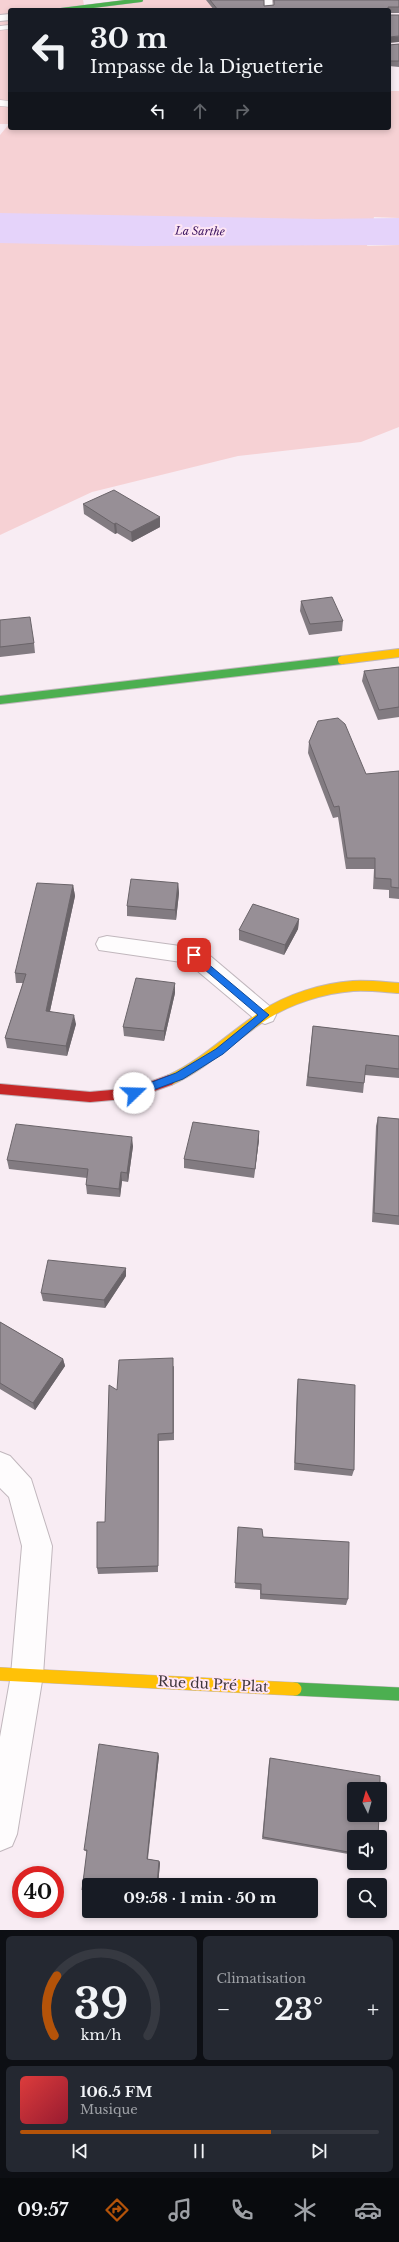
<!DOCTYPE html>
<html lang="fr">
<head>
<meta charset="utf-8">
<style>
	:root { --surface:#171b24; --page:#242831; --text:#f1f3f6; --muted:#9ea1a6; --line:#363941; --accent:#b45309 }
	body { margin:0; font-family:"Libre Baskerville",serif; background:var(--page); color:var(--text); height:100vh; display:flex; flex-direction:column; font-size:15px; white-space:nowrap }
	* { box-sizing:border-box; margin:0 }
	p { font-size:13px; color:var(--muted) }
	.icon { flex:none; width:22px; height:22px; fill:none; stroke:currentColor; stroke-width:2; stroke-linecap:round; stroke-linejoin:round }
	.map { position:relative; height:1930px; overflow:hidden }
	.side { display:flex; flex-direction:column; gap:6px; padding:6px; background:#0d0f14; flex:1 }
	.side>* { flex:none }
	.hud { position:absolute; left:8px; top:8px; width:383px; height:122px; border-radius:4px; box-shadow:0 2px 6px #0003; background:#171b24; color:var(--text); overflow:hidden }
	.needle { width:26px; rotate:355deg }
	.controls { position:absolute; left:347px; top:1782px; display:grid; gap:8px }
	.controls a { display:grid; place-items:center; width:40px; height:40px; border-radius:4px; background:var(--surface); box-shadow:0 2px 6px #0003; font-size:20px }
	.speed { position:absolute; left:12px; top:1866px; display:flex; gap:8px; font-size:20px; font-weight:700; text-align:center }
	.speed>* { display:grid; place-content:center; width:52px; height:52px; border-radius:50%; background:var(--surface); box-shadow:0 2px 6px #0003; line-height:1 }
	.speed .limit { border:6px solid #d22; background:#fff; color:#111 }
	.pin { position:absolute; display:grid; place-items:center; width:34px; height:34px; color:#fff; margin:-17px; border-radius:8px; box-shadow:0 2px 6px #0006 }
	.me { position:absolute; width:44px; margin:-22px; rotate:69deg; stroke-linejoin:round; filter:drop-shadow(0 0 3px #0008) }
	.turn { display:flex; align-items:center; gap:14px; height:84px; padding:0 16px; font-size:18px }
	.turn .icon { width:52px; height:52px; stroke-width:2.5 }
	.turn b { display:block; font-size:28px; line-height:34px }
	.lanes { display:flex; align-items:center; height:38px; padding:0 16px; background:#0003; justify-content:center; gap:20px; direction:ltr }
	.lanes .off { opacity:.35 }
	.big { font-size:30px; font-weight:800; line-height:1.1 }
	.side .tile { flex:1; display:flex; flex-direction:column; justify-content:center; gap:6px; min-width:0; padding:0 14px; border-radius:6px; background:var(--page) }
	.side .dial { align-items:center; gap:0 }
	.dial svg { height:104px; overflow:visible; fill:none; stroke:var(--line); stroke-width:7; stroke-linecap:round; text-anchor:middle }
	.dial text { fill:var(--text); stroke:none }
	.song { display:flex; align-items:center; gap:12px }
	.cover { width:48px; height:48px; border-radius:6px; background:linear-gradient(135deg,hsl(0 70% 55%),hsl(350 70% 35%)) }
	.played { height:4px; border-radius:2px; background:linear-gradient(90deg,var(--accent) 70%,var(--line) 70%) }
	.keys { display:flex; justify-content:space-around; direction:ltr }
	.heat { display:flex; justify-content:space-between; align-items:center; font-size:22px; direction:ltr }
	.side .tiles { flex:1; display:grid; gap:6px; grid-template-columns:1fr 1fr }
	.tile:last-child { grid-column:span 2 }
	.trip { position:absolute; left:82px; top:1878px; width:236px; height:40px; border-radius:4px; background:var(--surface); box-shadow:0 2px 6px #0003; font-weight:800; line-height:40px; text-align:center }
	.dock { display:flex; height:64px; justify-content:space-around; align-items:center; background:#090b0e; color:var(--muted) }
	.dock .icon { width:28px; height:28px }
	.dock .current { color:var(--accent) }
	.dock b { font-size:18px; color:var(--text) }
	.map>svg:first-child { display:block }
	.green { fill:#f6d1d4 }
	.water { fill:#e5d3fa }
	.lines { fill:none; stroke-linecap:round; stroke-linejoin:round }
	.lane-casing { stroke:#c1b7bd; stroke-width:1 }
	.street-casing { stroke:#c1b7bd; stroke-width:2 }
	.fast-far2-casing { stroke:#c1b7bd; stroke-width:4.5 }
	.fast-far1-casing { stroke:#c1b7bd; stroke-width:10 }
	.fast-casing { stroke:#c1b7bd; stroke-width:14 }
	.slow-far2-casing { stroke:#c1b7bd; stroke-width:10 }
	.slow-far1-casing { stroke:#c1b7bd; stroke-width:12 }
	.slow-casing { stroke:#c1b7bd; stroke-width:14 }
	.jam-casing { stroke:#c1b7bd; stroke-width:12 }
	.lane { fill:#fefcfd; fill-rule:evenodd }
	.street { fill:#fefcfd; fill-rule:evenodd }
	.fast-far2 { stroke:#4caf50; stroke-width:4 }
	.fast-far1 { stroke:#4caf50; stroke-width:8 }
	.fast { stroke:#4caf50; stroke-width:13 }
	.slow-far2 { stroke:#ffc107; stroke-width:8 }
	.slow-far1 { stroke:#ffc107; stroke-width:10 }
	.slow { stroke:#ffc107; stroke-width:13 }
	.jam { stroke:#c62828; stroke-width:10 }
	.wall { fill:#827b81 }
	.shaded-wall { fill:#6a6469 }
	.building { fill:#978f96; stroke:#6a6469 }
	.route { fill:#1a73e8; stroke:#114b97 }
	.labels { text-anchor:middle; stroke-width:4; stroke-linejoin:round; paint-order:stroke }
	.far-water-label { font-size:11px; font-style:italic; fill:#3c1560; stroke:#fee6f4 }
	.near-street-label { font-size:14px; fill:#40363c; stroke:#fee6f4 }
</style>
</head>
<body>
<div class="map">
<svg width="399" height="1930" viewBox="0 0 399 1930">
	<rect width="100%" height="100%" fill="#f8ecf3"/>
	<path class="green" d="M0 0H83L84 5 44 10H10V15L0 16Z
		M141 0H220L218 10H61Z
		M10 17V128H389V91H399V218L374 217 367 246 399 245V427L361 442 238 456 92 492 0 535V135L9 124H0V18Z"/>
	<path class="water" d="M0 213 319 219 399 218V245L139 246 0 243Z"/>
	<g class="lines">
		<defs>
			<path id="lane" d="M10 25V29L0 30V26Z
				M0 100 10 101V107L0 106Z"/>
			<path id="street" d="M264 0H272L273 10H265Z
				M10 14V20L0 21V15Z
				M107 936 202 949 273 1009 276 1015 273 1021 265 1024 257 1021 188 963 99 950 96 944 99 938Z
				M0 1452 10 1456 31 1479 52 1546 43 1675 17 1834 12 1846 0 1851V1737L11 1675 22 1546 9 1497 0 1488Z"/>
			<path id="fast-far2" d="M61 10 141 0"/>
			<path id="fast-far1" d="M0 700 342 660"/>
			<path id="fast" d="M295 1689 399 1694"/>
			<path id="slow-far2" d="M342 660 399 653"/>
			<path id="slow-far1" d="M170 1080C205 1064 231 1037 263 1016 288 999 324 988 353 986 368 985 384 987 399 988"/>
			<path id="slow" d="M0 1674 295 1689"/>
			<path id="jam" d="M0 1089 90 1097 134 1093 170 1080"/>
		</defs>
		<use href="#lane" class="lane-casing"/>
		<use href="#street" class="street-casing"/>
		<use href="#fast-far2" class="fast-far2-casing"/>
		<use href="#fast-far1" class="fast-far1-casing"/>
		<use href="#fast" class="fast-casing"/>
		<use href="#slow-far2" class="slow-far2-casing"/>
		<use href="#slow-far1" class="slow-far1-casing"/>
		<use href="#slow" class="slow-casing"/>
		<use href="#jam" class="jam-casing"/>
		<use href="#lane" class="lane"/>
		<use href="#street" class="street"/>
		<use href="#fast-far2" class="fast-far2"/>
		<use href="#fast-far1" class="fast-far1"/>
		<use href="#fast" class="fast"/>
		<use href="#slow-far2" class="slow-far2"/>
		<use href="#slow-far1" class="slow-far1"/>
		<use href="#slow" class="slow"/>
		<use href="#jam" class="jam"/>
	</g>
	<path class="wall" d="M206 0H264V6L274 5 273 0H399V13H389V10H214Z
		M399 44V67L389 66V45Z
		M83 504 160 527 132 542 117 533 115 534 84 514Z
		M301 601 343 621 342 631 309 635 300 611Z
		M0 620 34 643 35 653 0 657Z
		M399 667V717L378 720 362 681 364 671Z
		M309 742 366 774 399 771V899L389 898V890L373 889 374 869H346L338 817 333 818 308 753Z
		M178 883 179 893 176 920 127 916V906Z
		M73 885 75 896 50 1011 76 1024 67 1056 7 1048 5 1038 23 983H16L15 973Z
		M299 919 298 929 284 955 239 940V930Z
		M175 993 164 1041 124 1036 123 1027Z
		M313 1026 399 1036V1078L365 1075 364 1083 363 1093 306 1086Z
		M378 1117 399 1119V1225L372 1222 376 1126Z
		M259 1140 254 1178 184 1168V1159Z
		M133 1146 128 1182 122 1181 120 1197 87 1194 86 1185 87 1178 9 1169 7 1160Z
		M126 1276 105 1308 43 1301 41 1293Z
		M0 1322 63 1359 65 1366 35 1410 0 1389Z
		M174 1366V1440L159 1441 158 1572 98 1574 97 1568 105 1522 117 1390Z
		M298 1379 354 1470 352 1476 294 1470 297 1387Z
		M238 1527 263 1537 348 1599 346 1605 260 1599V1590L235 1588Z
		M159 1756 148 1859 159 1861 160 1863 158 1885H89V1892L84 1891 82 1890 87 1852 84 1850Z
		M270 1758 354 1837V1855L262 1839 269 1762Z"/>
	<path class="shaded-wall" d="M399 36V42L389 43V37Z
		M160 517V527L132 542 131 532Z
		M116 523 117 533 115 534 114 524Z
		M178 883 179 893 176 920 175 910Z
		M73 885 75 896 48 1020 46 1011Z
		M299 919 298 929 284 955 285 945Z
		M175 983V993L164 1041V1031Z
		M74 1015 76 1024 67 1056 66 1046Z
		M259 1131V1140L254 1178 255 1169Z
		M132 1137 133 1146 128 1182 127 1173Z
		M121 1172 122 1181 120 1197 119 1189Z
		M126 1268V1276L105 1308 104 1300Z
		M63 1359 65 1366 35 1410 33 1403Z
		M158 1434 159 1441 158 1572Z
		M158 1753 159 1756 147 1861V1859Z
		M159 1861 160 1863 158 1885H157Z"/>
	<path class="building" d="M210 0H264V6L274 5V0H399V7H388V10H218Z
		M389 15H399V36L389 37Z
		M399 44V61H389V45Z
		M114 490 160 517 131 532 116 523 114 524 83 504Z
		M332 597 343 621 310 624 301 601Z
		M30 617 34 643 0 647V620Z
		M399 667V707L379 710 364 671Z
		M338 718 345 724 366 774 399 771V888L391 887V879L375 878V858H347L339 806 334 807 309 742 318 721Z
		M131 879 178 883 175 910 127 906Z
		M37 883 73 885 46 1011 74 1015 66 1046 5 1038 26 974 15 973Z
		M253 904 299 919 285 945 239 930Z
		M136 978 175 983 164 1031 123 1027Z
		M313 1026 399 1036V1069L366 1065 364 1083 308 1077Z
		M378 1117 399 1119V1216L374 1213Z
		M193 1122 259 1131 255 1169 184 1159Z
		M16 1124 132 1137 127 1173 121 1172 119 1189 86 1185 88 1169 7 1160Z
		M48 1260 126 1268 104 1300 41 1293Z
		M0 1322 63 1359 33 1403 0 1383Z
		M173 1358V1433L158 1434V1566L97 1568V1522H105L109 1385 117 1390 119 1360Z
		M298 1379 355 1385 354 1470 295 1463Z
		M238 1527 262 1529 263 1537 349 1542 348 1599 261 1594V1584L235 1583Z
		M99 1744 158 1753 147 1859 159 1861 157 1885H89V1891L82 1890 87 1850H84Z
		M270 1758 380 1776V1789H354V1815H379L378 1837H354V1853L263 1837Z"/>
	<path class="route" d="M194 952 269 1015 223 1054 183 1079 134 1097 131 1096V1090L176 1073 216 1049 258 1015 191 958 189 955Z"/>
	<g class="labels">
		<g class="far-water-label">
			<text transform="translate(200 231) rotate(1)" y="4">La Sarthe</text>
		</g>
		<g class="near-street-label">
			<text transform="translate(213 1684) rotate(3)" y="5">Rue du Pré Plat</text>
		</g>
	</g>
</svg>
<div class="controls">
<a><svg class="needle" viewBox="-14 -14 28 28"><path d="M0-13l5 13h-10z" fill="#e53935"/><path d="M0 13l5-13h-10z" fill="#9ea1a6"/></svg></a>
<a><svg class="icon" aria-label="sound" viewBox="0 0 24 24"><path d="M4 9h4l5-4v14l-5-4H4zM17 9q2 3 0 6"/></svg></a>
<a><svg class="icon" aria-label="search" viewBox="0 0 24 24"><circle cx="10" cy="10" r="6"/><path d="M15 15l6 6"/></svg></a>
</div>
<div class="speed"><div class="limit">40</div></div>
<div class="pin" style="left:194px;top:955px;background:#d93025"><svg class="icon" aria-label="arrive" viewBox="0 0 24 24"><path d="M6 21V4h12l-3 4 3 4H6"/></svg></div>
<svg class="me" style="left:134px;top:1093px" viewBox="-20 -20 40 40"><circle r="19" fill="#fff"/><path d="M0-13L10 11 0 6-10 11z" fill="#1a73e8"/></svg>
<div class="trip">09:58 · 1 min · 50 m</div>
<div class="hud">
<div class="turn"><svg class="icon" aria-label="left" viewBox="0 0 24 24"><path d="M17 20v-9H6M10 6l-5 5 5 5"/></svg><div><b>30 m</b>Impasse de la Diguetterie</div></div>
<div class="lanes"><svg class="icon" aria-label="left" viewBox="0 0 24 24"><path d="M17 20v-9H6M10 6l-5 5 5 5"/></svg><svg class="icon off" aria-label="ahead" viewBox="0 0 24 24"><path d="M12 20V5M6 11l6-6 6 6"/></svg><svg class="icon off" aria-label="right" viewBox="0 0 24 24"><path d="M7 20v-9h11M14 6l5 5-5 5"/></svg></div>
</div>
</div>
<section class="side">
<div class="tiles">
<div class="tile dial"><svg viewBox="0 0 100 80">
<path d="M14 69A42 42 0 1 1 86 69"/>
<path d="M14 69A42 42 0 0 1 16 23" stroke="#b45309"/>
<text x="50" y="56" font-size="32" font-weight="700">39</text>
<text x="50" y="72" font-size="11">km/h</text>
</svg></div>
<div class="tile"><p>Climatisation</p>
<div class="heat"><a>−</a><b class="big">23°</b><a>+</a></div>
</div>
<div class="tile">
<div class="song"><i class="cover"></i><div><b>106.5 FM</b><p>Musique</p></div></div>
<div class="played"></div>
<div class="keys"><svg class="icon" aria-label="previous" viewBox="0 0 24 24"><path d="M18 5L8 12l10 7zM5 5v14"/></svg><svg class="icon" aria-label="pause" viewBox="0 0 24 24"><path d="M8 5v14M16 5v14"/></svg><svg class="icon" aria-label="next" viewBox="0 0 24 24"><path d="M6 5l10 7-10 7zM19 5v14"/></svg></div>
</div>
</div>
</section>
<nav class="dock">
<b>09:57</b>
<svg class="icon current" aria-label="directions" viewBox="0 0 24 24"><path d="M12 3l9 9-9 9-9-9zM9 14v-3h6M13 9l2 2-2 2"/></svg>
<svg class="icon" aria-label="music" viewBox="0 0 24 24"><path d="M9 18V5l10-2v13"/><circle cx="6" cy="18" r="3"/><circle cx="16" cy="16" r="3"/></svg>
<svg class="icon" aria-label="phone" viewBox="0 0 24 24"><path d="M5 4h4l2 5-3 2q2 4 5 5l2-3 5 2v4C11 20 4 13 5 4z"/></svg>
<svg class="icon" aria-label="climate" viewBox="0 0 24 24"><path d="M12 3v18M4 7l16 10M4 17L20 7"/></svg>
<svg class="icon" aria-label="car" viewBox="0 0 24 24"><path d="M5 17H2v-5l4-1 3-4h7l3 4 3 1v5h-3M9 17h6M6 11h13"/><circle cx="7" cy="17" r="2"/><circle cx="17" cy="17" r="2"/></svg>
</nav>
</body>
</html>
